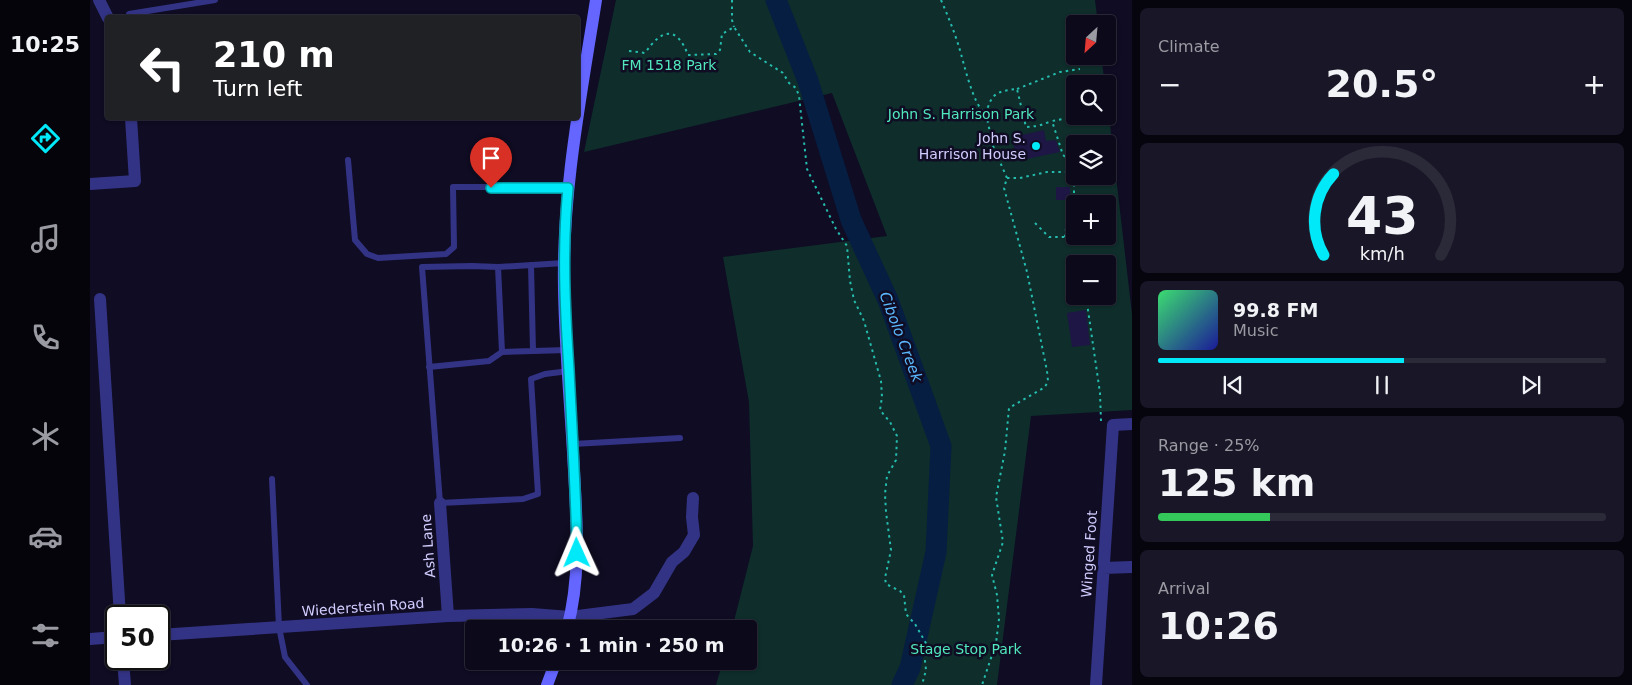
<!DOCTYPE html>
<html lang="en">
<head>
<meta charset="utf-8">
<style>
	:root { --surface:#0b091a; --page:#191727; --text:#f1f3f6; --muted:#9a9aa2; --line:#2b2a39; --accent:#00e9f8 }
	body { margin:0; font-family:"DejaVu Sans",sans-serif; background:var(--page); color:var(--text); height:100vh; display:flex; flex-direction:column; font-size:19px; white-space:nowrap }
	* { box-sizing:border-box; margin:0 }
	p { font-size:16px; color:var(--muted) }
	.icon { flex:none; width:28px; height:28px; fill:none; stroke:currentColor; stroke-width:2; stroke-linecap:round; stroke-linejoin:round }
	.map { position:relative; flex:1; overflow:hidden }
	.drawer { display:flex; flex-direction:column; gap:8px; padding:8px; background:#06050e; width:500px }
	.drawer>* { flex:none }
	.hud { position:absolute; left:15px; top:15px; width:475px; height:105px; border-radius:5px; box-shadow:0 1px 4px #0004,0 0 0 1px var(--line); background:#202124; color:#fff; overflow:hidden }
	.needle { width:32px; rotate:206deg }
	.fabs { position:absolute; left:976px; top:15px; display:grid; gap:10px }
	.fabs a { display:grid; place-items:center; width:50px; height:50px; border-radius:5px; background:var(--surface); box-shadow:0 1px 4px #0004,0 0 0 1px var(--line); font-size:25px }
	.speed { position:absolute; left:15px; top:605px; display:flex; gap:10px; font-size:25px; font-weight:700; text-align:center }
	.speed>* { display:grid; place-content:center; width:65px; height:65px; border-radius:50%; background:var(--surface); box-shadow:0 1px 4px #0004,0 0 0 1px var(--line); line-height:1 }
	.speed .limit { border:2px solid #111; border-radius:8px; background:#fff; color:#111 }
	.pin { position:absolute; display:grid; place-items:center; width:42px; height:42px; color:#fff; margin:-51px -21px; border-radius:50% 50% 50% 0; rotate:-45deg; box-shadow:0 0 5px #0007 }
	.pin .icon { rotate:45deg }
	.me { position:absolute; width:55px; margin:-28px; rotate:359deg; stroke-linejoin:round; filter:drop-shadow(0 0 4px #0008) }
	.turn { display:flex; align-items:center; gap:18px; height:105px; padding:0 25px; font-size:22px }
	.turn .icon { width:65px; height:65px; stroke-width:2.5 }
	.turn b { display:block; font-size:35px; line-height:42px }
	.big { font-size:38px; font-weight:800; line-height:1.1 }
	.drawer .widget { flex:1; display:flex; flex-direction:column; justify-content:center; gap:8px; min-width:0; padding:0 18px; border-radius:8px; background:var(--page) }
	.drawer .dial { align-items:center; gap:0 }
	.dial svg { height:130px; overflow:visible; fill:none; stroke:var(--line); stroke-width:7; stroke-linecap:round; text-anchor:middle }
	.dial text { fill:var(--text); stroke:none }
	.song { display:flex; align-items:center; gap:15px }
	.cover { width:60px; height:60px; border-radius:8px; background:linear-gradient(135deg,hsl(140 70% 55%),hsl(240 70% 35%)) }
	.played { height:5px; border-radius:2px; background:linear-gradient(90deg,var(--accent) 55%,var(--line) 55%) }
	.keys { display:flex; justify-content:space-around; direction:ltr }
	.heat { display:flex; justify-content:space-between; align-items:center; font-size:28px; direction:ltr }
	.charge { height:8px; border-radius:4px; background:linear-gradient(90deg,#34c759 25%,var(--line) 0) }
	.trip { position:absolute; left:375px; top:620px; width:292px; height:50px; border-radius:5px; background:var(--surface); box-shadow:0 1px 4px #0004,0 0 0 1px var(--line); font-weight:800; line-height:50px; text-align:center }
	main { display:flex; flex:1; min-height:0 }
	.menu { display:flex; flex-direction:column; width:90px; justify-content:space-around; align-items:center; background:#04040a; color:var(--muted) }
	.menu .icon { width:35px; height:35px }
	.menu .selected { color:var(--accent) }
	.menu b { font-size:22px; color:var(--text) }
	.map>svg:first-child { display:block }
	.green { fill:#0e2d2b; fill-rule:evenodd }
	.lines { fill:none; stroke-linecap:round; stroke-linejoin:round }
	.river { stroke:#061e42; stroke-width:21 }
	.building { fill:#1e1645 }
	.path { stroke:#25bcad; stroke-width:2; stroke-dasharray:2.5 4; stroke-linecap:butt }
	.service { stroke:#333385; stroke-width:6 }
	.minor { stroke:#333385; stroke-width:12 }
	.secondary { stroke:#6466ff; stroke-width:12 }
	.route-casing { stroke:#0097a1; stroke-width:12 }
	.route { stroke:#00e9f8; stroke-width:9 }
	.poi-dot { fill:#00e9f8; stroke:#0f0c23; stroke-width:2 }
	.labels { text-anchor:middle; stroke-width:5; stroke-linejoin:round; paint-order:stroke }
	.park-label { font-size:14px; fill:#51e8bc; stroke:#0f0c23 }
	.poi-label { font-size:14px; fill:#d1cdff; stroke:#0f0c23; text-anchor:end }
	.street-label { font-size:14px; fill:#d1cdff; stroke:#0f0c23 }
	.water-label { font-size:15px; font-style:italic; fill:#5bb9ff; stroke:#0f0c23 }
</style>
</head>
<body>
<main>
<nav class="menu">
<b>10:25</b>
<svg class="icon selected" aria-label="directions" viewBox="0 0 24 24"><path d="M12 3l9 9-9 9-9-9zM9 14v-3h6M13 9l2 2-2 2"/></svg>
<svg class="icon" aria-label="music" viewBox="0 0 24 24"><path d="M9 18V5l10-2v13"/><circle cx="6" cy="18" r="3"/><circle cx="16" cy="16" r="3"/></svg>
<svg class="icon" aria-label="phone" viewBox="0 0 24 24"><path d="M5 4h4l2 5-3 2q2 4 5 5l2-3 5 2v4C11 20 4 13 5 4z"/></svg>
<svg class="icon" aria-label="climate" viewBox="0 0 24 24"><path d="M12 3v18M4 7l16 10M4 17L20 7"/></svg>
<svg class="icon" aria-label="car" viewBox="0 0 24 24"><path d="M5 17H2v-5l4-1 3-4h7l3 4 3 1v5h-3M9 17h6M6 11h13"/><circle cx="7" cy="17" r="2"/><circle cx="17" cy="17" r="2"/></svg>
<svg class="icon" aria-label="filters" viewBox="0 0 24 24"><path d="M4 7h16M4 17h16"/><circle cx="9" cy="7" r="2"/><circle cx="15" cy="17" r="2"/></svg>
</nav>
<div class="map">
<svg width="1042" height="685" viewBox="0 0 1042 685">
	<rect width="100%" height="100%" fill="#0f0c23"/>
	<path class="green" d="M526 0H1005L1008 24H985V56H1011L1015 84H985V116H1018V107L1042 314V410L941 416 907 685H626L633 661H659V629H642L663 546 659 402 633 257 797 236 742 93 494 152ZM985 144H1018V176H985ZM985 204H1018V236H985ZM985 264H1018V296H985Z"/>
	<g class="lines">
		<path class="river" d="M686 0 718 81 761 220 798 300 851 446 846 552 820 668 812 685"/>
	</g>
	<path class="building" d="M954 130 956 141 966 140 970 152 927 161 922 137Z
		M966 187H980V200H966Z
		M996 310 1000 345 982 347 977 313Z"/>
	<g class="lines">
		<path class="path" d="M642 0V20L644 27
			M851 0C858 16 864 31 869 47 874 63 883 106 896 114L903 146 917 178 914 188 937 272 957 371 958 381 955 387 919 408 915 451 906 497 913 542 902 575 907 595 909 619 906 643 892 685
			M539 51 555 53C571 30 586 24 598 55L626 54 630 50 632 34 644 27 660 52 693 73 699 83 706 88 709 96 717 169 746 229 757 246 760 281 764 300 774 321 791 381 792 397 790 410 800 422 807 436 806 460 797 476 795 494 796 512 801 550 795 578 796 584 810 591 814 595 816 614 825 624 837 645 835 661 836 670 832 685
			M927 89 970 72 990 69
			M896 114C901 94 906 91 927 89L936 127 948 126 962 121
			M917 178H930L957 172H985
			M945 223 959 237H975L996 241
			M975 237 977 219 984 203V184L980 161 973 155 962 121 988 116
			M997 264V262
			M996 296 1010 393 1011 421"/>
		<path class="service" d="M39 14 125 0
			M258 160 265 240 277 254 288 258 356 254 364 247 363 187H478
			M474 263 408 267 412 352 477 350
			M441 265 443 351
			M408 267 382 266 332 267 350 503 433 499 448 494 441 379 455 374 479 371
			M339 367 399 361 412 352
			M483 444 590 438
			M182 479 189 627 195 657 217 685"/>
		<path class="minor" d="M9 0 18 18
			M0 184 45 181 41 118
			M10 299 30 616
			M350 503 358 616
			M1013 568 1042 567
			M69 635 358 616 442 614 480 617 543 609 564 593 582 562 594 552 604 535 602 517 603 498
			M0 639 26 637
			M33 659 35 685
			M1006 685 1023 425 1042 424"/>
		<path class="secondary" d="M477 629C491 578 487 523 484 471 481 410 475 350 474 289 472 192 491 96 506 0
			M457 685 466 661"/>
	</g>
	<g class="lines">
		<defs>
			<path id="route" d="M401 188H478C472 249 475 309 479 370 482 431 486 492 487 553"/>
		</defs>
		<use href="#route" class="route-casing"/>
		<use href="#route" class="route"/>
	</g>
	<circle class="poi-dot" cx="946" cy="146" r="5"/>
	<g class="labels">
		<g class="park-label">
			<text x="579" y="70">FM 1518 Park</text>
			<text x="871" y="119">John S. Harrison Park</text>
			<text x="876" y="654">Stage Stop Park</text>
		</g>
		<g class="poi-label">
			<text x="936" y="143">John S.<tspan x="936" dy="16">Harrison House</tspan></text>
		</g>
		<g class="street-label">
			<text transform="translate(338 546) rotate(-94)" y="5">Ash Lane</text>
			<text transform="translate(999 554) rotate(-86)" y="5">Winged Foot</text>
			<text transform="translate(273 607) rotate(-4)" y="5">Wiederstein Road</text>
		</g>
		<g class="water-label">
			<text transform="translate(811 337) rotate(69)" y="5">Cibolo Creek</text>
		</g>
	</g>
</svg>
<div class="fabs">
<a><svg class="needle" viewBox="-14 -14 28 28"><path d="M0-13l5 13h-10z" fill="#e53935"/><path d="M0 13l5-13h-10z" fill="#9a9aa2"/></svg></a>
<a><svg class="icon" aria-label="search" viewBox="0 0 24 24"><circle cx="10" cy="10" r="6"/><path d="M15 15l6 6"/></svg></a>
<a><svg class="icon" aria-label="layers" viewBox="0 0 24 24"><path d="M12 4l9 5-9 5-9-5zM3 14l9 5 9-5"/></svg></a>
<a>+</a>
<a>−</a>
</div>
<div class="speed"><div class="limit">50</div></div>
<div class="pin" style="left:401px;top:188px;background:#d93025"><svg class="icon" aria-label="arrive" viewBox="0 0 24 24"><path d="M6 21V4h12l-3 4 3 4H6"/></svg></div>
<svg class="me" style="left:487px;top:553px" viewBox="-20 -20 40 40"><path d="M0-17L14 15 0 8-14 15z" fill="#00e9f8" stroke="#fff" stroke-width="4"/></svg>
<div class="trip">10:26 · 1 min · 250 m</div>
<div class="hud">
<div class="turn"><svg class="icon" aria-label="left" viewBox="0 0 24 24"><path d="M17 20v-9H6M10 6l-5 5 5 5"/></svg><div><b>210 m</b>Turn left</div></div>
</div>
</div>
<section class="drawer">
<div class="widget"><p>Climate</p>
<div class="heat"><a>−</a><b class="big">20.5°</b><a>+</a></div>
</div>
<div class="widget dial"><svg viewBox="0 0 100 80">
<path d="M14 69A42 42 0 1 1 86 69"/>
<path d="M14 69A42 42 0 0 1 20 19" stroke="#00e9f8"/>
<text x="50" y="56" font-size="32" font-weight="700">43</text>
<text x="50" y="72" font-size="11">km/h</text>
</svg></div>
<div class="widget">
<div class="song"><i class="cover"></i><div><b>99.8 FM</b><p>Music</p></div></div>
<div class="played"></div>
<div class="keys"><svg class="icon" aria-label="previous" viewBox="0 0 24 24"><path d="M18 5L8 12l10 7zM5 5v14"/></svg><svg class="icon" aria-label="pause" viewBox="0 0 24 24"><path d="M8 5v14M16 5v14"/></svg><svg class="icon" aria-label="next" viewBox="0 0 24 24"><path d="M6 5l10 7-10 7zM19 5v14"/></svg></div>
</div>
<div class="widget"><p>Range · 25%</p><b class="big">125 km</b><div class="charge"></div></div>
<div class="widget"><p>Arrival</p><b class="big">10:26</b></div>
</section>
</main>
</body>
</html>
